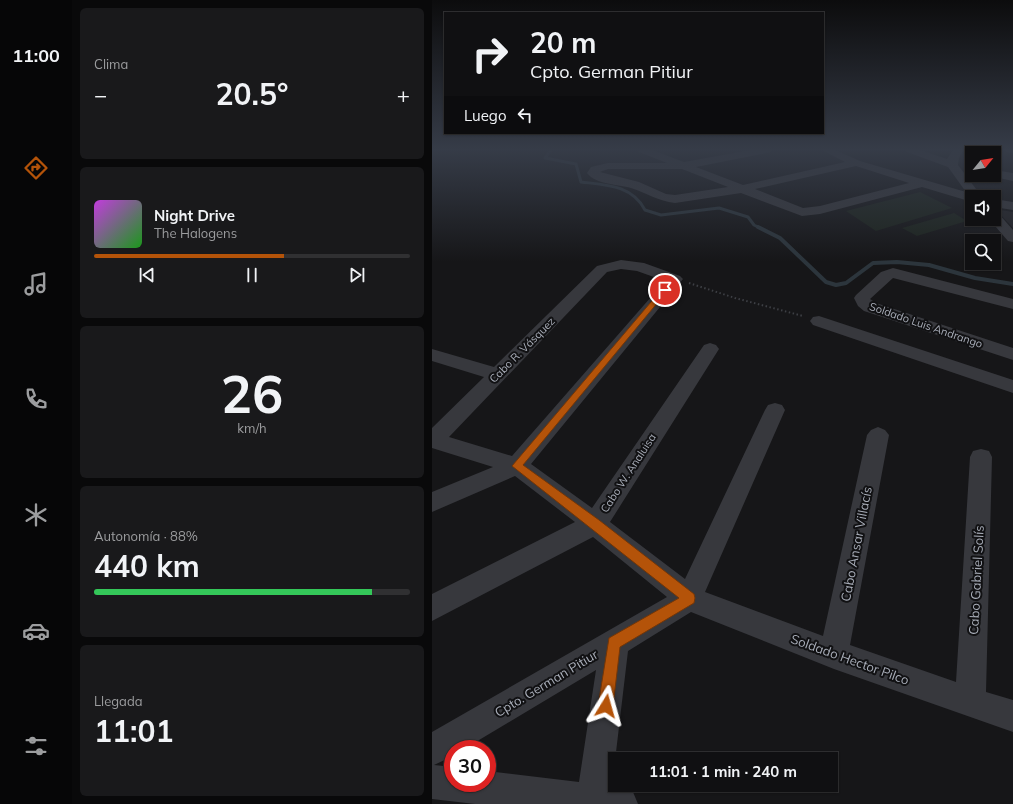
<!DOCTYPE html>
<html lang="es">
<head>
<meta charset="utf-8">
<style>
	:root { --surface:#101012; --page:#19191b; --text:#f1f3f6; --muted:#9c9d9f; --line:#303032; --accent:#b45309 }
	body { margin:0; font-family:Mulish,sans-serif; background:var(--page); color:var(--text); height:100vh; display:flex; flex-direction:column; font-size:15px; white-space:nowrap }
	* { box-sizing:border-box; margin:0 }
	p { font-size:13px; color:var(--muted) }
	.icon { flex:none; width:22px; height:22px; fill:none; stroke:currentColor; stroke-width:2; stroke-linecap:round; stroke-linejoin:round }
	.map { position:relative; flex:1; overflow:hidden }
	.sheet { display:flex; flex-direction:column; gap:8px; padding:8px; background:#09090a; width:360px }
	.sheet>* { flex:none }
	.guide { position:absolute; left:12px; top:12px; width:380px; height:122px; border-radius:0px; box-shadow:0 1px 3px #0004,0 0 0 1px var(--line); background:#101012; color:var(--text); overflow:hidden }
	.needle { width:26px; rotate:60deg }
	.fabs { position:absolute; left:533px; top:146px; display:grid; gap:8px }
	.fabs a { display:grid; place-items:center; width:36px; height:36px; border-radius:0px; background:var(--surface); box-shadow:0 1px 3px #0004,0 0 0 1px var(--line); font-size:20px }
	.speed { position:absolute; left:12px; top:740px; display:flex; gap:8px; font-size:20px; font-weight:700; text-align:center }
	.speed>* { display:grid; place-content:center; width:52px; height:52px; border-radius:50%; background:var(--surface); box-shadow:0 1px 3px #0004,0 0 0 1px var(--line); line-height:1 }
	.speed .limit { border:6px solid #d22; background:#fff; color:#111 }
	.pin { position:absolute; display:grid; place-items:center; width:34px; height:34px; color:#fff; margin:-17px; border:2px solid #fff; border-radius:50%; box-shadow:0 1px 4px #0007 }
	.me { position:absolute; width:44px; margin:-22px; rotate:8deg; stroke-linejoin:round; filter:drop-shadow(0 0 3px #0008) }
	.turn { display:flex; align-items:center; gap:14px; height:84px; padding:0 20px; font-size:18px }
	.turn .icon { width:52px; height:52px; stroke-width:2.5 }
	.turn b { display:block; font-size:28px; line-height:34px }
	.then { display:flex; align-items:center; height:38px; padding:0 20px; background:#0003; gap:8px; font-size:15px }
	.big { font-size:30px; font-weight:700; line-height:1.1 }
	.sheet .tile { flex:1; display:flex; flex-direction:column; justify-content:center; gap:6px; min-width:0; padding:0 14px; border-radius:6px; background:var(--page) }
	.sheet .dial { align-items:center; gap:0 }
	.dial b { font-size:52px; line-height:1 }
	.song { display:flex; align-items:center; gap:12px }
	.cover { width:48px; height:48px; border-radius:6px; background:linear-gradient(135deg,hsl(290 70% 55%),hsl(120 70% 35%)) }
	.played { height:4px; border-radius:2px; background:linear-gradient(90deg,var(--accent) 60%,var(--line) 60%) }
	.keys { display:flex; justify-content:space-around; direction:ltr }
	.heat { display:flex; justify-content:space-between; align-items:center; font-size:22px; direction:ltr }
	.charge { height:6px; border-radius:3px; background:linear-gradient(90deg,#34c759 88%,var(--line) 0) }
	.trip { position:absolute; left:176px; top:752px; width:230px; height:40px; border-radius:0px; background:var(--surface); box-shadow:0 1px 3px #0004,0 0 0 1px var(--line); font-weight:700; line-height:40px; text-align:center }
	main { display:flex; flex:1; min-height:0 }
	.menu { display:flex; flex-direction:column; width:72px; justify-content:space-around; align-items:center; background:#060607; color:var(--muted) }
	.menu .icon { width:28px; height:28px }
	.menu .active { color:var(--accent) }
	.menu b { font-size:18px; color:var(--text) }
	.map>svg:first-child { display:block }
	.built { fill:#222225 }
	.green { fill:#1c231d }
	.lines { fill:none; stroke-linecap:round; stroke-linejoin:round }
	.stream-far1 { stroke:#2c353c; stroke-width:3 }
	.stream { stroke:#2c353c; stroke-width:4 }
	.path { stroke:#3d3f44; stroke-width:2; stroke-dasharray:1.5 2.5; stroke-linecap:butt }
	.minor { fill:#37383d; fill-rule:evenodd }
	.route { fill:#b45309; stroke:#753606 }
	.labels { text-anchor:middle; stroke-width:4; stroke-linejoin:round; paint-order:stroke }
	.street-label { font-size:11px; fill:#a8adb8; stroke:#111113 }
	.near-street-label { font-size:13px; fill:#a8adb8; stroke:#111113 }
</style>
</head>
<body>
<main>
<nav class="menu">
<b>11:00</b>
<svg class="icon active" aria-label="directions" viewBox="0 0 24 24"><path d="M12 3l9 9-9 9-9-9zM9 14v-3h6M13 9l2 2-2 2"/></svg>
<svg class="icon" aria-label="music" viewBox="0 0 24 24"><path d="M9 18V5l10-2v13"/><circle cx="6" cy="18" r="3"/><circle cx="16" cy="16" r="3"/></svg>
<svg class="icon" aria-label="phone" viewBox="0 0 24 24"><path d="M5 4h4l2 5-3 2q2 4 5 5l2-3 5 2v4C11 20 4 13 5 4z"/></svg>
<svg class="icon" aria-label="climate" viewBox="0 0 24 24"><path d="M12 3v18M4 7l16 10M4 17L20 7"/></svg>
<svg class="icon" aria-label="car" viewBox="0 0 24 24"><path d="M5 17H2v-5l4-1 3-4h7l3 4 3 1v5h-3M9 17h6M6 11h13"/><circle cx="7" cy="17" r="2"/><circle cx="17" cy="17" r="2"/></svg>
<svg class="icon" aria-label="filters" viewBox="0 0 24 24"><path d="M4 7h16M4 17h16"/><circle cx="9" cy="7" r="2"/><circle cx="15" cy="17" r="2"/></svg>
</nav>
<section class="sheet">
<div class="tile"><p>Clima</p>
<div class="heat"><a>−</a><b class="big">20.5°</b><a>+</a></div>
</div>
<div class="tile">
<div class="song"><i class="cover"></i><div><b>Night Drive</b><p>The Halogens</p></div></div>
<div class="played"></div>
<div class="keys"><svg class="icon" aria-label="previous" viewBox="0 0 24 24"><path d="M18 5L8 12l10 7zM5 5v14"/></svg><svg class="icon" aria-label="pause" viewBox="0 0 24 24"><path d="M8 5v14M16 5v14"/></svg><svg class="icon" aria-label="next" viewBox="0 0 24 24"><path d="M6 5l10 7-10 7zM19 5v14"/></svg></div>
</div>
<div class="tile dial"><b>26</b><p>km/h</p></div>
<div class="tile"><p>Autonomía · 88%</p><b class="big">440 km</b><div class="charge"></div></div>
<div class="tile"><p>Llegada</p><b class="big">11:01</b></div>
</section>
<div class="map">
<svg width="581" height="804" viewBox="0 0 581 804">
	<rect width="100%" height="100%" fill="#161618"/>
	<path class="built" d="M563 209 581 212V228Z"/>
	<path class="green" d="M488 192 520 208 444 231 414 211Z
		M522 213 535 221 485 236 470 228Z"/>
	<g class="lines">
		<path class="stream-far1" d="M119 150 113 158 144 164 149 182C174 185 200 185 213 210L229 215 287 208 316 217 322 225 328 228"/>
		<path class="stream" d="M326 227 348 238 394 282 404 285 414 283 441 263 465 262 497 265 543 278 581 284"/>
		<path class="path" d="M257 283 303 298 371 316"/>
		<path class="minor" d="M206 150H220L252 162 319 150H339L338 152 334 153 264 167 311 185 413 162 390 150H403L428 161 534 192 516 167 475 152 474 150H488L515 159 521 150H531L527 158 526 165 550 197H540V202L490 187 388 214 370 216 309 193 243 203C226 201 215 193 199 188 186 184 164 185 155 173L159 167 176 163H235L207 152ZM424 166 477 183 388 206 371 208 323 189ZM176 169H250L296 187 243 195 234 194 207 182 168 172Z
			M573 150H581V153L574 152Z
			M562 170 581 173V181L558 176 557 175H562Z
			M562 199 581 202V210L562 207Z
			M562 213 567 214 581 230V242L576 241 557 219H562Z
			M189 260 212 263 248 276 251 279 99 464 160 508 272 345 278 343 284 345 287 349 178 522 253 579 333 410 336 405 343 403 350 405 353 410 273 592 391 636 435 435 439 430 446 427 453 430 457 435 418 645 524 682 538 457 541 451 549 449 557 451 560 457 554 692 581 700V732L402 669 259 612 196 651 180 786 189 787 201 792 206 804H43L0 799V732L235 597 161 537 0 621V594L143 522 83 476 0 512V492L61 467 0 448V428L52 377 0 361V349L62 367 165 266ZM189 269 205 271 233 281 80 456 17 437 175 272ZM164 670 147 782 55 771V783H21V767L2 765 21 756V749H32Z
			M461 268 581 299V309L461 278 438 299 444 303 581 348V360L432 311 426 306 422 298 424 295 449 272Z
			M387 316 581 380V393L381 325 378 321 381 317Z"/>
	</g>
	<linearGradient id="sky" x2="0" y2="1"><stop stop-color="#0c0c0d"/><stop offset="0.57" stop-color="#363c48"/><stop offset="1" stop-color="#363c48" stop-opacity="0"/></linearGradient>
	<rect width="581" height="262" fill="url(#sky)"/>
	<path class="route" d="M230 289 236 290 91 465 167 520 262 594 263 598 262 603 188 647 181 706 178 711 174 713 169 711 166 706 177 638 247 598 80 466Z"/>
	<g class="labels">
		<g class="street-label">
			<text transform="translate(494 325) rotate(19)" y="4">Soldado Luis Andrango</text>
			<text transform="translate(90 350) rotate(-45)" y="4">Cabo R. Vásquez</text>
			<text transform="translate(196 473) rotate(-57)" y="4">Cabo W. Analuisa</text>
		</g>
		<g class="near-street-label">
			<text transform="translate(424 544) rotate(-79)" y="5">Cabo Ansar Villacís</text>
			<text transform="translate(544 580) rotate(-87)" y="5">Cabo Gabriel Solís</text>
			<text transform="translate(418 659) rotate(20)" y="5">Soldado Hector Pilco</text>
			<text transform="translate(114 683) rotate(-31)" y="5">Cpto. German Pitiur</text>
		</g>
	</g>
</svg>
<div class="fabs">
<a><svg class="needle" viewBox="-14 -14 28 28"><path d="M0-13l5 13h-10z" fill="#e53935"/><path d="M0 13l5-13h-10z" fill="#9c9d9f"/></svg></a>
<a><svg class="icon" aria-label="sound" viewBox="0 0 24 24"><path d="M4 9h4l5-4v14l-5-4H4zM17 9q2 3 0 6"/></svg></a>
<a><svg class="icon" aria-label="search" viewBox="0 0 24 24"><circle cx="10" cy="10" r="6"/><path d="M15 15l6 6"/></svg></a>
</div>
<div class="speed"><div class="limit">30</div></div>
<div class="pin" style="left:233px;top:290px;background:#d93025"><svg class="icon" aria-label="arrive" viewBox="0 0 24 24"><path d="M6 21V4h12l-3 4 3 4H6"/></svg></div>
<svg class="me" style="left:174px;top:706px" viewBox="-20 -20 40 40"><path d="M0-17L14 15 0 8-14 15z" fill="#b45309" stroke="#fff" stroke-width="4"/></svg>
<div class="trip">11:01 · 1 min · 240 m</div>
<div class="guide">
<div class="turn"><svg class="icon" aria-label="right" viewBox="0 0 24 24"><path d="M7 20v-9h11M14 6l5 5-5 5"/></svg><div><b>20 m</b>Cpto. German Pitiur</div></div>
<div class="then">Luego<svg class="icon" aria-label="left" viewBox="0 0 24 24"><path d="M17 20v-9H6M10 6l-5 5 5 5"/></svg></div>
</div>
</div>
</main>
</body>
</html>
